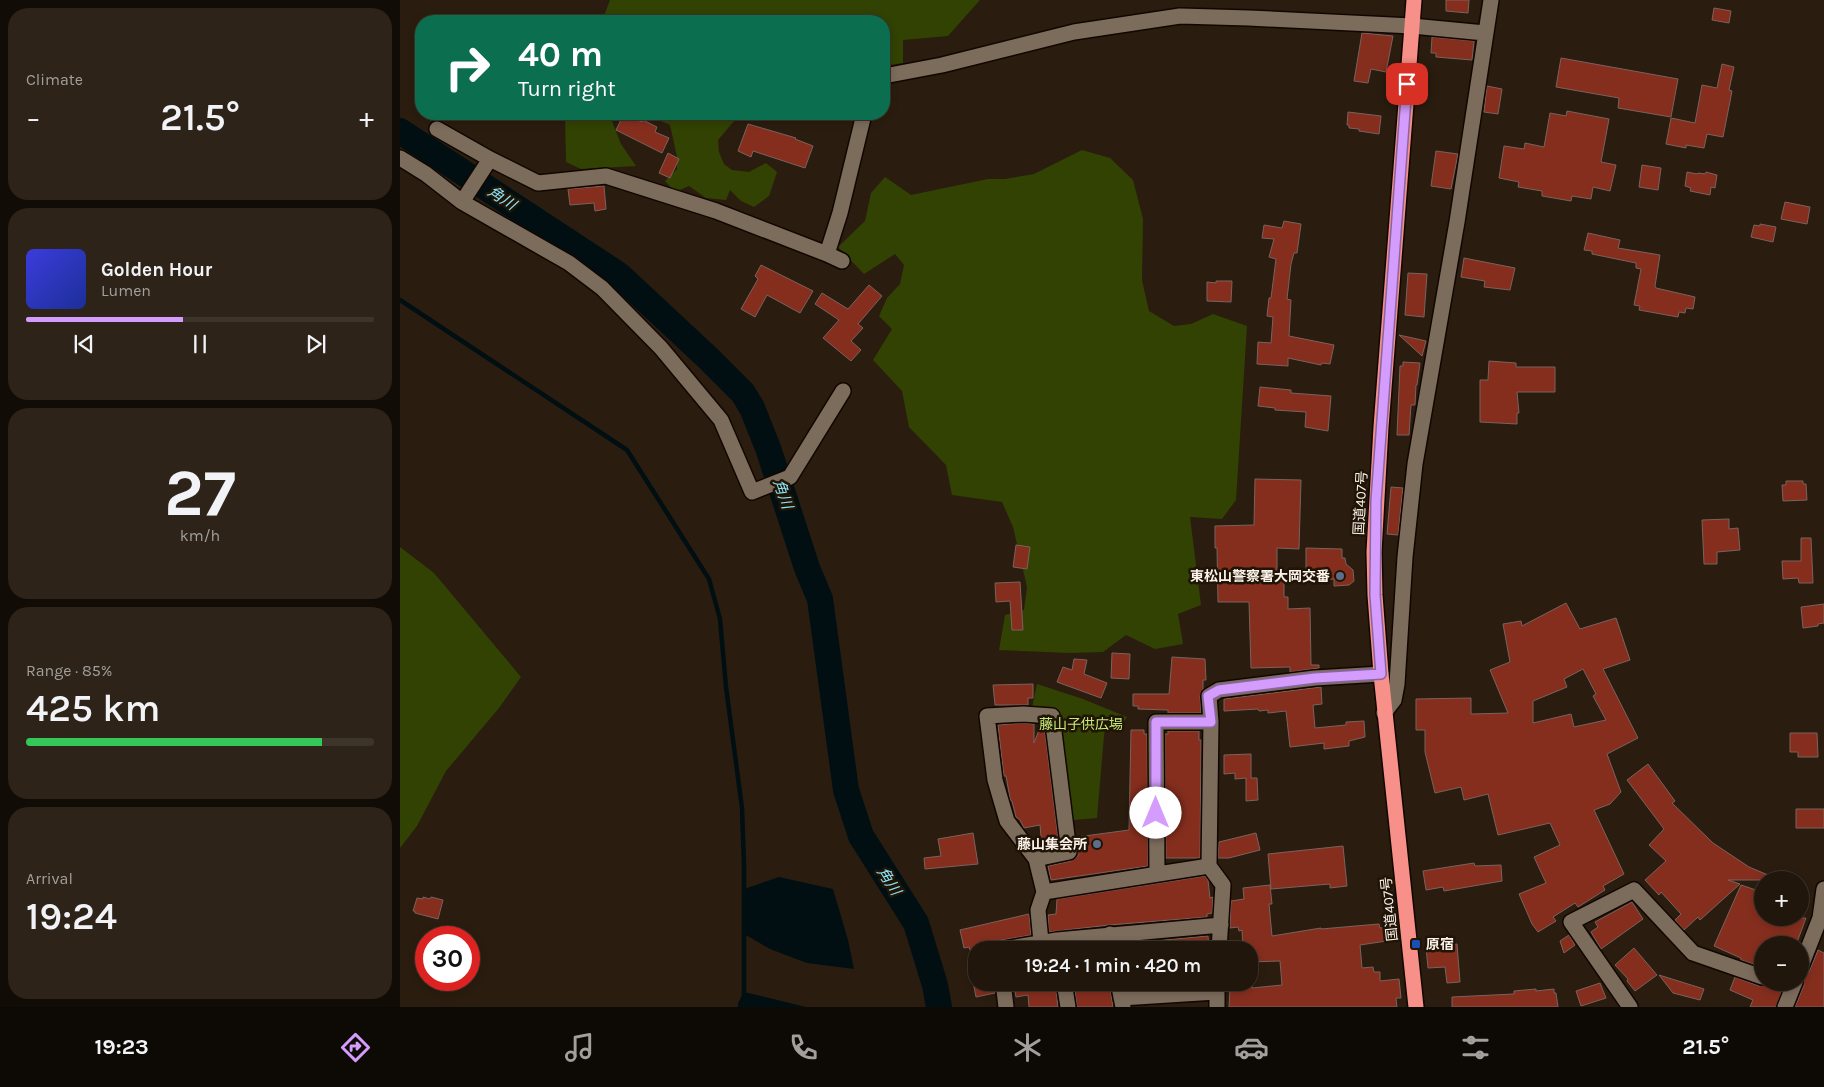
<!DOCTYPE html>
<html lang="en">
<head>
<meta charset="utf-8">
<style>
	:root { --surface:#20160b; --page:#2d2319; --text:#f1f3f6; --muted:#a29f9d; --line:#3d352c; --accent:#d49cfc }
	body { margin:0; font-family:Karla,"Noto Sans JP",sans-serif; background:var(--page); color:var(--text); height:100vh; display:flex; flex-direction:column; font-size:19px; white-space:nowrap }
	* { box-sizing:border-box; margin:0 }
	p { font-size:16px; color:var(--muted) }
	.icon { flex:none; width:28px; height:28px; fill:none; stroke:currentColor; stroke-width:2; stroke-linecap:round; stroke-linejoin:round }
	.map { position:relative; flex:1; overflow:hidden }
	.drawer { display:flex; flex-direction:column; gap:8px; padding:8px; background:#120c06; width:400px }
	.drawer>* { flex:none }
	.hud { position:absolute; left:15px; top:15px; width:475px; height:105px; border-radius:20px; box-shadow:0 2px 8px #0003,0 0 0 1px var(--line); background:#0b6e4f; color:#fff; overflow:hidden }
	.buttons { position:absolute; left:1354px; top:871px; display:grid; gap:10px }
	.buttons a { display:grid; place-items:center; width:55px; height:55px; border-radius:50%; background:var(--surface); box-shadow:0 2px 8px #0003,0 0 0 1px var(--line); font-size:25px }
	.speed { position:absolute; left:15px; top:926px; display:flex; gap:10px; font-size:25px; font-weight:700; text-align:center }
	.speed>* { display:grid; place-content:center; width:65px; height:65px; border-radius:50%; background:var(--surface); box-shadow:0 2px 8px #0003,0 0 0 1px var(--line); line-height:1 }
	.speed .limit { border:8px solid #d22; background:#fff; color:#111 }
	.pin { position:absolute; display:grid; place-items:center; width:42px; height:42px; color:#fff; margin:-21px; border-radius:10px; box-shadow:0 2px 8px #0006 }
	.me { position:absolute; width:55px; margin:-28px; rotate:0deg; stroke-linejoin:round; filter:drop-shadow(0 0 4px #0008) }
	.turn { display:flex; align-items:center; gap:18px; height:105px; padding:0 20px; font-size:22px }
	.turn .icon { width:65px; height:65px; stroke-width:2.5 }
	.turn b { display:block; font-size:35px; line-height:42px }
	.big { font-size:38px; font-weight:600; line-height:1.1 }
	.drawer .tile { flex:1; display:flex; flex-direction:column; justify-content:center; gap:8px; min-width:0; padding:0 18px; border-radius:20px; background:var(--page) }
	.drawer .dial { align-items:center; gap:0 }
	.dial b { font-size:65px; line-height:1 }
	.song { display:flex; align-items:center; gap:15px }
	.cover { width:60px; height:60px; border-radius:8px; background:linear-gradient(135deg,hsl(240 70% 55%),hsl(230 70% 35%)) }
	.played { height:5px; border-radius:2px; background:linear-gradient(90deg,var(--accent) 45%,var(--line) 45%) }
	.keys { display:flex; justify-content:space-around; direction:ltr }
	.heat { display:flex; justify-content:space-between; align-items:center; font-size:28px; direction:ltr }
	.charge { height:8px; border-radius:4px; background:linear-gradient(90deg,#34c759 85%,var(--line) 0) }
	.trip { position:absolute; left:568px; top:941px; width:290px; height:50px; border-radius:20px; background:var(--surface); box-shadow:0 2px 8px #0003,0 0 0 1px var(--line); font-weight:600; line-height:50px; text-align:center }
	.menu { display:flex; height:80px; justify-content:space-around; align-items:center; background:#0d0904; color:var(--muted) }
	.menu .icon { width:35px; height:35px }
	.menu .active { color:var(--accent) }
	.menu b { font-size:22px; color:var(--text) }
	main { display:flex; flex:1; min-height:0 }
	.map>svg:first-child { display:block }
	.green { fill:#314203 }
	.water { fill:#010f13 }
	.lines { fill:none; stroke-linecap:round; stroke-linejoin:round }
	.stream { stroke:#010f13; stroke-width:4.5 }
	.river { stroke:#010f13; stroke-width:26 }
	.building { fill:#852e1e; stroke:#7a625d; fill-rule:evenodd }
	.minor-casing { stroke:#120700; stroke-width:18 }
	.highway-casing { stroke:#120700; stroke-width:18 }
	.minor { stroke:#7c6c5c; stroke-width:15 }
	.highway { stroke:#f69088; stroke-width:15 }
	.route-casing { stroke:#8a65a4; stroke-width:12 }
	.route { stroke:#d49cfc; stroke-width:9 }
	.service-dot { fill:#5c6f8a; stroke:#201406; stroke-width:2 }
	.transit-dot { fill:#1a4fb4; stroke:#201406; stroke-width:2 }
	.labels { text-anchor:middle; stroke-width:5; stroke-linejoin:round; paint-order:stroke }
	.street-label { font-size:14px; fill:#fbf2e9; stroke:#201406 }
	.poi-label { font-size:14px; font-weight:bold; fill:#fbf2e9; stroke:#201406; text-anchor:end }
	.park-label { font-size:14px; fill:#c5ed76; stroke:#201406 }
	.water-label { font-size:15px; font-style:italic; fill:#89e5f9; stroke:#201406 }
</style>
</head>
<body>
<main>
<section class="drawer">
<div class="tile"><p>Climate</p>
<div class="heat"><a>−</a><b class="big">21.5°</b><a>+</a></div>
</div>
<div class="tile">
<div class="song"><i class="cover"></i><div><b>Golden Hour</b><p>Lumen</p></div></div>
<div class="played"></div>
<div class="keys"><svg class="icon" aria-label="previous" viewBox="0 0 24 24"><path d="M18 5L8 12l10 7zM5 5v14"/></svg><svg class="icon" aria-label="pause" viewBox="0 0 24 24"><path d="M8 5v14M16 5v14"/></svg><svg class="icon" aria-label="next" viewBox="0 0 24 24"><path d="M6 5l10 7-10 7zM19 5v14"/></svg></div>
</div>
<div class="tile dial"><b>27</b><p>km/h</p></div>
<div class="tile"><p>Range · 85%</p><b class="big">425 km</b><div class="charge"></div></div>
<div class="tile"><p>Arrival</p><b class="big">19:24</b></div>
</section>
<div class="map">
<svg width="1424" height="1007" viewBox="0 0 1424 1007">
	<rect width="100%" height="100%" fill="#2a1d0f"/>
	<path class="green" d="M210 0H580L548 36 503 40V63L484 66V21H202Z
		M165 114H232L212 121 221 144 236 166 181 169 166 162Z
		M245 114H340L318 140 319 152 324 164 332 170 349 172 366 163 377 172 369 196 354 207 341 201 330 190 326 200 306 198 289 186 275 192 265 181 277 169V157L270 125Z
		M682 150 710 158 733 180 743 219 742 280 749 311 774 326 791 324 813 314 847 326 836 500 822 519 790 517 801 605 778 614 783 644 755 649 726 635 703 652 669 653 599 650 605 615 624 610 627 587 613 527 602 502 552 495 546 465 509 427 502 391 473 360 492 329 479 316 487 298 500 284 504 265 495 254 464 274 438 247 465 221 471 193 485 177 511 195 588 179H605L634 174Z
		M0 547 34 573 121 677 99 708 46 771 17 826 0 848Z
		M637 684 683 699 727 717 723 723 705 724 697 818 674 820 669 818 656 713 632 708Z"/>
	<path class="water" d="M379 877 433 889 448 940 454 969 407 963 370 949 344 934V889Z
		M344 992 406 1007H338V1003Z"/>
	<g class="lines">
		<path class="stream" d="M0 300 227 450 309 579 320 619 326 687 342 808 344 865V1007"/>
		<path class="river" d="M0 131 219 275 308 358 343 393 352 408 368 448 407 568 420 599 446 790 461 836 516 923 535 985 539 1007"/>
	</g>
	<path class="building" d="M1046 0H1069L1068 13 1046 11Z
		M1314 8 1331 11 1329 23 1312 20Z
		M962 33 993 36 986 72 971 69 968 83 954 81Z
		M1032 37 1074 41 1072 60 1036 57V53H1031Z
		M1161 58 1278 79 1271 117 1218 108 1219 98 1156 87Z
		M1322 64 1334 67 1329 90 1332 91 1323 137 1307 134 1304 148 1286 145V148L1266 144 1271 118 1295 123 1302 85 1317 88Z
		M1087 86 1102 89 1098 114 1084 112Z
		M1167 111 1209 119 1201 162 1216 165 1210 191 1193 187 1191 199 1172 196 1171 201 1142 196V191L1118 187 1119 182 1099 178 1104 146 1124 149 1125 143 1144 147 1150 113 1166 116Z
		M948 112 981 116 979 134 959 131V129L949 128V125H947Z
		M224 114 242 122 243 120 257 127 255 132 269 138 262 153 216 130Z
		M348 124 396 138 395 139 413 146 405 168 353 151 351 157 338 151Z
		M1036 151 1058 154 1051 189 1031 186Z
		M268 153 279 159 270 178 259 173Z
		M1242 165 1261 168 1258 190 1239 187Z
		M1287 172 1297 174 1298 173 1305 174 1306 172 1317 175 1315 188 1311 187 1310 195 1290 191 1291 188 1285 186Z
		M204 186 206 209 195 211 194 203 170 205 168 189Z
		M1385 202 1410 207 1407 224 1381 219Z
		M884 221 901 224 897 253H894L891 264 887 299 891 300 889 336 934 345 930 364 922 363 921 365 888 358V366L857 364 858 342 871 343 873 317 867 316 869 298H871L876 259 869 257 874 239 862 238 864 225 882 228Z
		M1360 224 1376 227 1373 242 1351 237 1354 225 1360 226Z
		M1188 233 1220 240 1218 248 1260 255 1255 286 1256 288 1295 297 1293 309 1286 308 1285 313 1279 312 1278 317 1239 310 1240 306 1234 305 1241 269 1236 268V263L1192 254V251L1184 250Z
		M1064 258 1115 268 1110 290 1084 287 1085 281 1061 277Z
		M361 265 413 291 400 313 367 295 355 317 341 309 358 279 355 276Z
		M1008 273 1027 274 1024 317 1005 315Z
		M816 281H832L831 302 807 301V282L816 283Z
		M469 285 482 296 458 324 463 328 451 341 461 350 451 361 423 338 439 320 415 304 422 293 448 309Z
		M999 335 1026 341 1022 356Z
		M1089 361 1116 363V367H1155V392H1117L1119 413H1117V424L1080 422V380H1088Z
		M1003 362 1020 363 1017 385H1016L1015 405H1011L1009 435H997L1000 366H1003Z
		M860 387 891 390V393L931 396 928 431 905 427 906 412 875 410V408L858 406Z
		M855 479 901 480 899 549 877 548V581H884V597H888V609L910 608 911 665H919V668L890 672V667L851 668 849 602H818L817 548H815V526L854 525Z
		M1386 481H1403V484H1406L1407 500 1383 501 1382 485H1386Z
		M991 487 1003 488 998 535 987 534Z
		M1329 519V529L1338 528 1340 550 1317 552V564H1304L1302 520Z
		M1401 538H1411L1413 583H1399L1398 578 1383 579 1382 561H1401Z
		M616 545 630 547 627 569 613 567Z
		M906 548 942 549V558H945L946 564 953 570 954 581 949 585 934 586V579L906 580Z
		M620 582 623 630H612L610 601 596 602 595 583Z
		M1166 603 1180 629 1216 618 1230 660 1203 669 1238 738 1207 754 1221 792 1210 804 1194 810 1224 874 1203 886 1205 890 1178 907 1175 903 1153 917 1156 921 1138 932 1132 924 1119 894 1146 883 1134 857 1160 845 1150 823 1098 835 1088 794 1064 800 1061 787 1035 793 1025 752V730H1016V699L1071 698V714L1108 713 1090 670 1110 662 1103 624 1121 621 1122 626ZM1183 669 1196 694 1193 696 1206 720 1174 727 1171 714 1133 723V701L1167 687 1164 679Z
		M1424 604V623L1418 624V626L1403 628 1401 607Z
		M712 653 730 654 729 679 711 678Z
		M772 657 805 659 806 680H803V689L800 696 801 713H768V710L738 709V706H733V694H769Z
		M674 659 687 660 684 674 707 683 701 698 657 682 663 667 672 670Z
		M633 684V698H628V705H595L593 685Z
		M921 687 922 704 913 705 915 728 946 725V722L964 721 965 737 949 741V746L924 749V743L890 747 886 711 868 713V710L859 711 858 709 824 711V699Z
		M623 723 634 724V743L641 725H644L659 845 642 848 640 825 624 828 620 820 616 817 612 801H611L610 798 606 776H604L598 725Z
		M731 730H744V734H747L748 866 651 880 648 866 671 861 678 856 677 837 729 830Z
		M768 731H799V740H801L800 858H766L765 734H768Z
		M1390 733H1417L1418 757H1398V752H1390Z
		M851 754V778H857L858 800 846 801V778L835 779V773L824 774V755Z
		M1248 764 1275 801 1272 803 1313 843 1349 867 1380 880H1328L1340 884 1300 920 1298 917 1284 930 1275 920 1281 914 1261 892 1259 895 1245 880 1266 861 1249 845 1264 829 1227 780Z
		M1396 809H1424V828H1396Z
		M573 833 578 864 525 869 524 858 541 856 538 839Z
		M856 833 860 850 829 858H818L819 842Z
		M943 846 947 886 930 888V884L871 889 868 854Z
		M1074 863 1075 866 1101 865 1102 881 1044 891 1043 887 1026 890 1023 871Z
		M805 876 808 880 810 898 813 897 812 913 807 914V917L709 925 649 932 648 915 656 914 657 899Z
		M870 885 872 904H869L872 936 921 928V929L979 924 980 928 992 927 993 940 960 945 962 968 973 967 974 972H980V981L999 979 1001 998H996L997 1007H829L830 988 852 986V988L882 985 880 961 849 962V950H843L842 930 839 931 838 927 830 928 831 901 844 899 843 888Z
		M1341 885 1362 892V918H1406L1396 945H1362V960L1360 966 1341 960V958L1314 946Z
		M23 897 30 899 31 897 43 900 38 919 15 913V911H13L17 898 23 899Z
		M1232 902 1243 919 1201 949 1191 932 1198 927 1195 922Z
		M629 914 631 935 596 941 592 943 589 950H570L569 947 564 948 560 930Z
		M1169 935 1175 945 1164 953 1160 941Z
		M808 936 809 950H721V944Z
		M1057 944 1060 982 1047 983 1045 967 1028 968 1026 947Z
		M702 945 703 950H654L658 949Z
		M1234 948 1257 975 1235 991 1227 981 1228 979 1215 965Z
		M1418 950 1424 953V1007H1395L1404 985 1403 978 1409 972Z
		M1259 975 1304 989 1300 1000 1273 993Z
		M1335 977 1359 986 1366 985 1382 990 1376 1007H1350L1353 1000 1330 990Z
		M573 982H594L595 993 576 997Z
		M626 982H655L658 1007H629L628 995 616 997 614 985Z
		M674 982H709L713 1007H677Z
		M728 982H745L746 987 729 988Z
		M1200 983 1206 998 1181 1006 1176 991Z
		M1136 989V991L1154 989V993H1156L1158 1007H1052V997L1114 994V991Z"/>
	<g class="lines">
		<defs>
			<path id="minor" d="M484 76 542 65 674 32 780 16 849 18 1012 26 1085 33
				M37 129 90 159 138 183 206 176 316 211 427 254 442 261
				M0 158 26 174 62 202 169 263 202 288 261 348 321 420 352 492 390 477 443 391
				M62 202 90 159
				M427 254 440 213 464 114
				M984 713 994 700 997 684 1005 557 1015 464 1057 222 1091 0
				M636 859 669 852 652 716 623 714 587 716 595 780 607 821 636 859 644 892 638 910 641 942
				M757 874 756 722H811
				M644 892 809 866
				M710 934 712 950
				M598 950 657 940 821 925
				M819 950 823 885 809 866 811 722 809 696 819 690 915 678 981 674
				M1400 969 1420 918 1424 889
				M603 982 606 1007
				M664 982 668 1007
				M718 982 723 1007
				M721 998 816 992
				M817 1007V982
				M1230 1007 1171 922 1234 890 1293 953 1362 977
				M1385 1007 1395 982"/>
			<path id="highway" d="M1014 0 981 427 974 552 975 595 981 674 1016 1007"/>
		</defs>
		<use href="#minor" class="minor-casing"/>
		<use href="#highway" class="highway-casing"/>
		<use href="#minor" class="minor"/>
		<use href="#highway" class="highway"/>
	</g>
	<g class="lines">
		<defs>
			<path id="route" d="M756 813V722H811L808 696 819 690 915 678 981 674 975 595 976 501 1007 84"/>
		</defs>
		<use href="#route" class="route-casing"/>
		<use href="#route" class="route"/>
	</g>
	<g class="service-dot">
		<circle cx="940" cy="576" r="5"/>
		<circle cx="697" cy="844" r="5"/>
	</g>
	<rect class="transit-dot" x="1011" y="939" width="10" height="10" rx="2.5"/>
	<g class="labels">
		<g class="street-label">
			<text transform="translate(960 503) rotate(-87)" y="5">国道407号</text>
			<text transform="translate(989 909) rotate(-96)" y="5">国道407号</text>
		</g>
		<g class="poi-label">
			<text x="930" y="581">東松山警察署大岡交番</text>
			<text x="687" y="849">藤山集会所</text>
			<text x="1026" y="949" text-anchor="start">原宿</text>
		</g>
		<g class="park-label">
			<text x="681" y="729">藤山子供広場</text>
		</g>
		<g class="water-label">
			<text transform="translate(102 198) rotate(33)" y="5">角川</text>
			<text transform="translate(383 494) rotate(70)" y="5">角川</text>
			<text transform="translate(489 881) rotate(57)" y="5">角川</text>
		</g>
	</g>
</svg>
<div class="buttons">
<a>+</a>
<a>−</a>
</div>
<div class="speed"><div class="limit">30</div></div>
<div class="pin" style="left:1007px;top:84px;background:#d93025"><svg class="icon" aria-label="arrive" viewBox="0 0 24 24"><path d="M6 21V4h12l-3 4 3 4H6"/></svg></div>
<svg class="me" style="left:756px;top:813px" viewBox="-20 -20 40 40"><circle r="19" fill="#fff"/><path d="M0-13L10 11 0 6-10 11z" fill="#d49cfc"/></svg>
<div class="trip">19:24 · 1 min · 420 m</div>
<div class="hud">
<div class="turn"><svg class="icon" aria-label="right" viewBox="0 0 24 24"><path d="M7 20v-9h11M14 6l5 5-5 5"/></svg><div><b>40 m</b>Turn right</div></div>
</div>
</div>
</main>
<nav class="menu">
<b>19:23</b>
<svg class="icon active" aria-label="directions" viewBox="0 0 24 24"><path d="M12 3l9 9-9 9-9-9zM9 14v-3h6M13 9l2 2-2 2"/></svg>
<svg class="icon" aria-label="music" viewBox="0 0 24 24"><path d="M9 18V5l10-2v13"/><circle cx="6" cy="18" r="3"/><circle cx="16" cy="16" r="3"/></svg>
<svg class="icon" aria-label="phone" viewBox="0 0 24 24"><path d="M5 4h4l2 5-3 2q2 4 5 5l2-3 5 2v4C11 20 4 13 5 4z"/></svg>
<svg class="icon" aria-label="climate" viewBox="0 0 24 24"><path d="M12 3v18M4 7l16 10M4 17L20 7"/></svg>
<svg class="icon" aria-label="car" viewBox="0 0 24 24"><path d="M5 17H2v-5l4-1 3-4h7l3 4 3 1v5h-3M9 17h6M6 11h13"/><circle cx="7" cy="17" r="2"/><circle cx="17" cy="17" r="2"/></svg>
<svg class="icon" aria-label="filters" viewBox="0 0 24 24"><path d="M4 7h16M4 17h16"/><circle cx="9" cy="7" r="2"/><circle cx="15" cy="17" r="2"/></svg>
<b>21.5°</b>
</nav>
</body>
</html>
